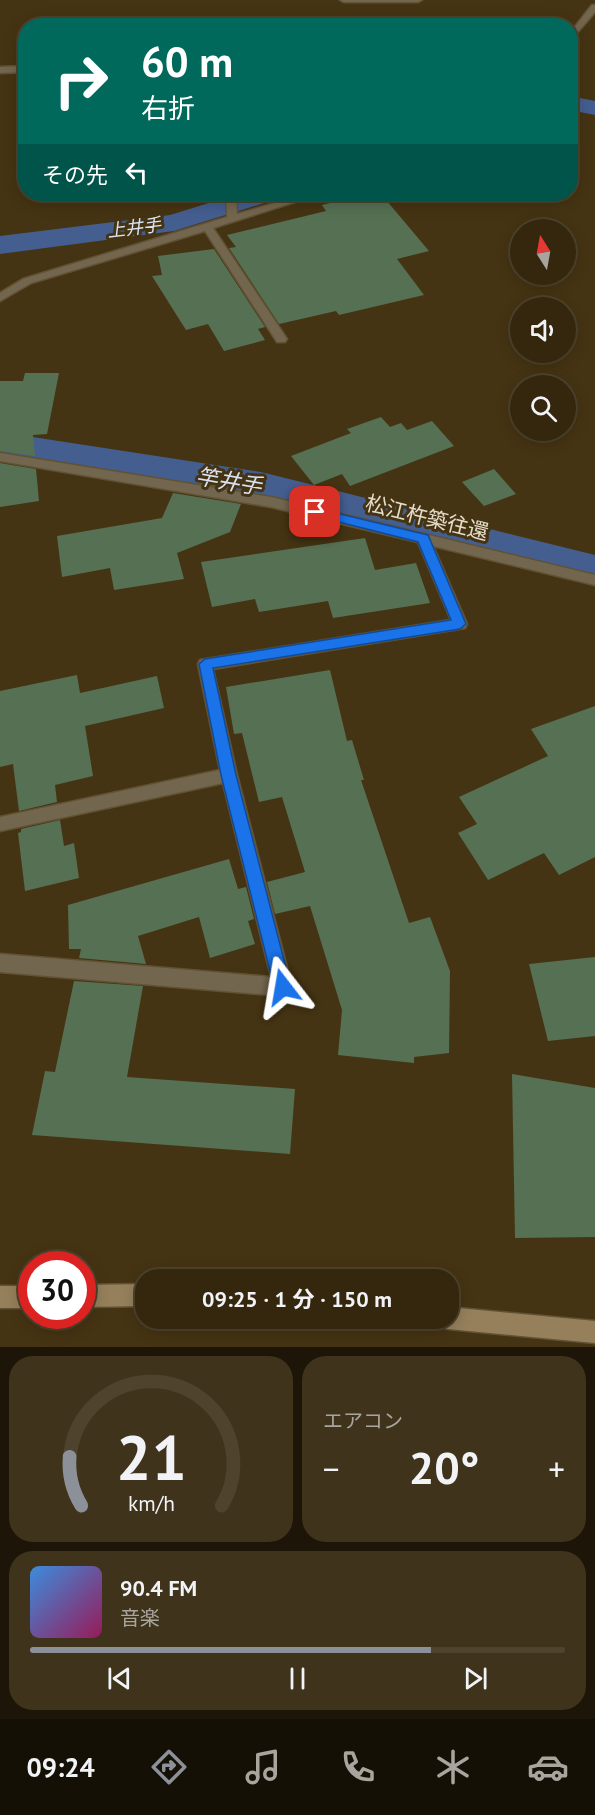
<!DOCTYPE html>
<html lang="ja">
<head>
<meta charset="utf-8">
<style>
	:root { --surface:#34270e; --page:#3f331c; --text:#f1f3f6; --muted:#a9a59e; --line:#4e442e; --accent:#8c9099 }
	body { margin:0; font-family:"PT Sans","Noto Sans JP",sans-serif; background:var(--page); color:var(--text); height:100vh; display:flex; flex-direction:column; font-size:22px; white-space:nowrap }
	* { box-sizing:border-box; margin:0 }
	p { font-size:20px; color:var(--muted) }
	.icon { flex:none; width:33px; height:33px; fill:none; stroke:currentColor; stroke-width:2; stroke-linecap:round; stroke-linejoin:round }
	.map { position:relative; height:1347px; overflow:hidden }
	.drawer { display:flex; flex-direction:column; gap:9px; padding:9px; background:#1d1508; flex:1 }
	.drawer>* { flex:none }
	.hud { position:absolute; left:18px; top:18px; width:560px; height:183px; border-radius:24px; box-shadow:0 3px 15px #0003,0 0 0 2px var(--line); background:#00695c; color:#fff; overflow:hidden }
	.needle { width:39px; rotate:349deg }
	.buttons { position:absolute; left:510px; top:219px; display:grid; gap:12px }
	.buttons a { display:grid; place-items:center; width:66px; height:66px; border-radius:50%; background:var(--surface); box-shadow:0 3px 15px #0003,0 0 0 2px var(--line); font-size:30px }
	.speed { position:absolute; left:18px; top:1251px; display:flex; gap:12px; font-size:30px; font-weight:700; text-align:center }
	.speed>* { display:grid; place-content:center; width:78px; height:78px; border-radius:50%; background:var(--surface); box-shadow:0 3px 15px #0003,0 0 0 2px var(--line); line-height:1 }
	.speed .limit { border:9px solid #d22; background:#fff; color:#111 }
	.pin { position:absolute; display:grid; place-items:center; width:51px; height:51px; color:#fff; margin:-26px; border-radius:12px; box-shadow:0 3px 9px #0006 }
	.me { position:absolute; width:66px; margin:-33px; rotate:346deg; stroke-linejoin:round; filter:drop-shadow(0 0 4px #0008) }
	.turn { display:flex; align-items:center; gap:21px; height:126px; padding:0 24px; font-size:27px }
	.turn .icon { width:78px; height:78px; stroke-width:2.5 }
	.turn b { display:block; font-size:42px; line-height:51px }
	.then { display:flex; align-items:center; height:57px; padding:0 24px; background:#0003; gap:12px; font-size:22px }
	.big { font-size:45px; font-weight:700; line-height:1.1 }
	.drawer .tile { flex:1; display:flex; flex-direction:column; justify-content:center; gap:9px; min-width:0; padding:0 21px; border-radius:24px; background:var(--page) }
	.drawer .dial { align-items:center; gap:0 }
	.dial svg { height:156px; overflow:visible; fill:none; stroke:var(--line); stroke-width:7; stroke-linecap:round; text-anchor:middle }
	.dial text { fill:var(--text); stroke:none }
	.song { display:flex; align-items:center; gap:18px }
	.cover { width:72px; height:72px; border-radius:9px; background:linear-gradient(135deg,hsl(210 70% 55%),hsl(330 70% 35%)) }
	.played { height:6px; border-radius:3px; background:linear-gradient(90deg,var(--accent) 75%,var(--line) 75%) }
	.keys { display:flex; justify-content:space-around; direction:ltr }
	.heat { display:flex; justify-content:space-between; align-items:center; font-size:33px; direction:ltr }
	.drawer .tiles { flex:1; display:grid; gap:9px; grid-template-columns:1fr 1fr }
	.tile:last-child { grid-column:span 2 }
	.trip { position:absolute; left:135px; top:1269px; width:324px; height:60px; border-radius:24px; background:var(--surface); box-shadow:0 3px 15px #0003,0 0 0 2px var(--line); font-weight:700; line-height:60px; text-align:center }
	.tab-bar { display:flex; height:96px; justify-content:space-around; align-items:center; background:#151006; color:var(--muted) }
	.tab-bar .icon { width:42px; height:42px }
	.tab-bar .active { color:var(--accent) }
	.tab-bar b { font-size:27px; color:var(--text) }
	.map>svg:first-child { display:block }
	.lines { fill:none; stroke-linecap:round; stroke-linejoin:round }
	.canal { fill:#445e8f; fill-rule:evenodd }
	.building { fill:#567053 }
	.minor-casing { stroke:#625234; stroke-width:3 }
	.secondary-casing { stroke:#625234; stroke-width:3 }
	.minor { fill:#73664f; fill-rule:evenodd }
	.secondary { fill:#95805b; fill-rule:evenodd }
	.route { fill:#1a73e8; stroke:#114b97; stroke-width:1.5 }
	.labels { text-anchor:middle; stroke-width:6; stroke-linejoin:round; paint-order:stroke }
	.far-water-label { font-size:18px; font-style:italic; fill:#dbe3f3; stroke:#453413 }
	.street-label { font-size:21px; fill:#e6dcca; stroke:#453413 }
	.water-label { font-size:22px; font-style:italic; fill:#dbe3f3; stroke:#453413 }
</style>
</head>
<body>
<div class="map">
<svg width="595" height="1347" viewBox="0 0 595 1347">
	<rect width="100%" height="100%" fill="#453413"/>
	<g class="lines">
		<path class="canal" d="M570 96 595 101V115L570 110Z
			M238 194H278L274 200 174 231 0 254V236L170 215Z
			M0 432 261 472 595 555V583L261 498 0 456Z"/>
	</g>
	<path class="building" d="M368 194H381L429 251 397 259 424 295 339 315 336 311 279 324 229 248 236 247 227 235 326 211 322 205Z
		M214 249 265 327 258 329 265 340 224 351 208 324 186 330 152 276 162 275 158 256Z
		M25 373H59L47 434 33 435 35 456 0 451V381H23Z
		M381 417 390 427 401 423 407 430 432 421 454 446 350 486 342 474 314 485 291 456 351 433 347 429Z
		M0 463 36 469 39 501 0 507Z
		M494 469 516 494 484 506 462 482Z
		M173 493 241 504 230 532 177 553 184 579 114 590 110 568 62 577 57 536 162 518Z
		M365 538 375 570 416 563 430 603 333 618 328 601 259 612 255 599 212 607 201 562Z
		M330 670 347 741 352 740 364 780H361L409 923 430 917 450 971 449 1053 414 1057V1063L338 1055 342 1010 310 906 275 914 267 882 305 872 282 797 259 802 242 733 234 734 226 687Z
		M77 675 80 693 157 676 164 708 85 726 93 776 55 785 57 802 19 811 13 764 0 767V691Z
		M595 706V857L559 875 544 853 488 880 458 833 477 824 459 797 548 756 531 729Z
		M60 820 64 846 74 843 79 878 25 891 18 833 21 832V829Z
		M229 859 238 889 246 887 254 919 248 921 255 944 210 958 199 917 138 936 146 964 79 958 81 949H69L68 905Z
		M595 957V1036L548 1041 529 964Z
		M74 981 143 986 127 1077 295 1089 290 1154 32 1135 45 1071 55 1072Z
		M512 1074 595 1088V1237L515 1238Z"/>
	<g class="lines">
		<defs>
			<path id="minor" d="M340 0H422L418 2H344Z
				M592 5H595V12L570 41V33Z
				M26 66V72L0 73V67Z
				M226 194H236L237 214 306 194H320L213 228 287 339 285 342H277L205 231 31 283 0 301V293L23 279 227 217Z
				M0 453 271 497 595 575V585L433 546 467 624 465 628 213 669 237 775 292 987 289 993 283 996 0 972V954L271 977 223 783 0 831V817L220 770 198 664 200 660 451 620 418 542 271 507 0 461Z"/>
			<path id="secondary" d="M146 1284V1306L82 1307V1285Z
				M0 1286H32V1308H0Z
				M448 1307 595 1321V1343L448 1329 440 1326 437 1318H448Z"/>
		</defs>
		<use href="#minor" class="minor-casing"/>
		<use href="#secondary" class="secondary-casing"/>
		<use href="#minor" class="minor"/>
		<use href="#secondary" class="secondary"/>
	</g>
	<path class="route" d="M315 508 428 535 466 624 460 629 213 668 236 775 291 987 289 993 283 995 277 993 274 987 221 775 199 664 205 659 451 620 418 542 311 515 309 512Z"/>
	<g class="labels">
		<g class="far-water-label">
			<text transform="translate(134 228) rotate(-7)" y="6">上井手</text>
		</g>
		<g class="street-label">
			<text transform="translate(427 518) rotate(14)" y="7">松江杵築往還</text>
		</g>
		<g class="water-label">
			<text transform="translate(229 481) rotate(10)" y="8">竿井手</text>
		</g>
	</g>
</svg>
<div class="buttons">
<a><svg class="needle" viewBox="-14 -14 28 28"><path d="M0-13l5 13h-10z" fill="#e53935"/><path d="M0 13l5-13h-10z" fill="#a9a59e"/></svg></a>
<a><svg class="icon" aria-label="sound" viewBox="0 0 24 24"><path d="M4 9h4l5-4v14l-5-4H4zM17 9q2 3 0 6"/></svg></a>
<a><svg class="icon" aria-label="search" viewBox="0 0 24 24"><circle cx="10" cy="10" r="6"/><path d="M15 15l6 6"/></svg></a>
</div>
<div class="speed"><div class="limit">30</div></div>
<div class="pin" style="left:315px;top:512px;background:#d93025"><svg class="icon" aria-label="arrive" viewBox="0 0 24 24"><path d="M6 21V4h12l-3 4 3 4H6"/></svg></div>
<svg class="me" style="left:283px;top:987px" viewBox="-20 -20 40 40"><path d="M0-17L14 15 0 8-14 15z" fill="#1a73e8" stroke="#fff" stroke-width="4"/></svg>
<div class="trip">09:25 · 1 分 · 150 m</div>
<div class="hud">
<div class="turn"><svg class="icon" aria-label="right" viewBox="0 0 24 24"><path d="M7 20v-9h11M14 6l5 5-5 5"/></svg><div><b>60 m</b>右折</div></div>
<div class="then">その先<svg class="icon" aria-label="left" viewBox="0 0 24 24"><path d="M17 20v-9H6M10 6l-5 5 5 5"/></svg></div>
</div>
</div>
<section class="drawer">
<div class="tiles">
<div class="tile dial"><svg viewBox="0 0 100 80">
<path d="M14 69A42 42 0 1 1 86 69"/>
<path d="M14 69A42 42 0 0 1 8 44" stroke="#8c9099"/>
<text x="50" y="56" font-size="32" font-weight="700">21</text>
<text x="50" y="72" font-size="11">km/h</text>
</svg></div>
<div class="tile"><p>エアコン</p>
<div class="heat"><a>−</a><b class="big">20°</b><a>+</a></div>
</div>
<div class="tile">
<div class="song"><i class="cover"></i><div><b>90.4 FM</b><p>音楽</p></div></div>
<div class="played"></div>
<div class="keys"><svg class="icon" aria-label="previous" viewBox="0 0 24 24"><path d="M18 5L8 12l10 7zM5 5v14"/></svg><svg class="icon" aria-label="pause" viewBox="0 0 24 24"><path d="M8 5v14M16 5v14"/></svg><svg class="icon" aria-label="next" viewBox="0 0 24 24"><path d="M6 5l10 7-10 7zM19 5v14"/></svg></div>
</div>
</div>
</section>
<nav class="tab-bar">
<b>09:24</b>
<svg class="icon active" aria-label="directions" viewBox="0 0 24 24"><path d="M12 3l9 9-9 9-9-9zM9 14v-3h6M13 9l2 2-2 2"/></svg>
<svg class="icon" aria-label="music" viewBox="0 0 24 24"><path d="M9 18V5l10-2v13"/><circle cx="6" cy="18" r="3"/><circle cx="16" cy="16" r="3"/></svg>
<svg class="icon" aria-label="phone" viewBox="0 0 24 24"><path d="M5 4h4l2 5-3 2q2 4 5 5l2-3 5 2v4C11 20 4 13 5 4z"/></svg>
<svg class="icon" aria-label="climate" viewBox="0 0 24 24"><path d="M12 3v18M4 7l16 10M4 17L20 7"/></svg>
<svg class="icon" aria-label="car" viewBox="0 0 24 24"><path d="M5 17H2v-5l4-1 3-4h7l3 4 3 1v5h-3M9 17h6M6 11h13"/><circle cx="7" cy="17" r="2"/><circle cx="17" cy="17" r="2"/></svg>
</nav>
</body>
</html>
